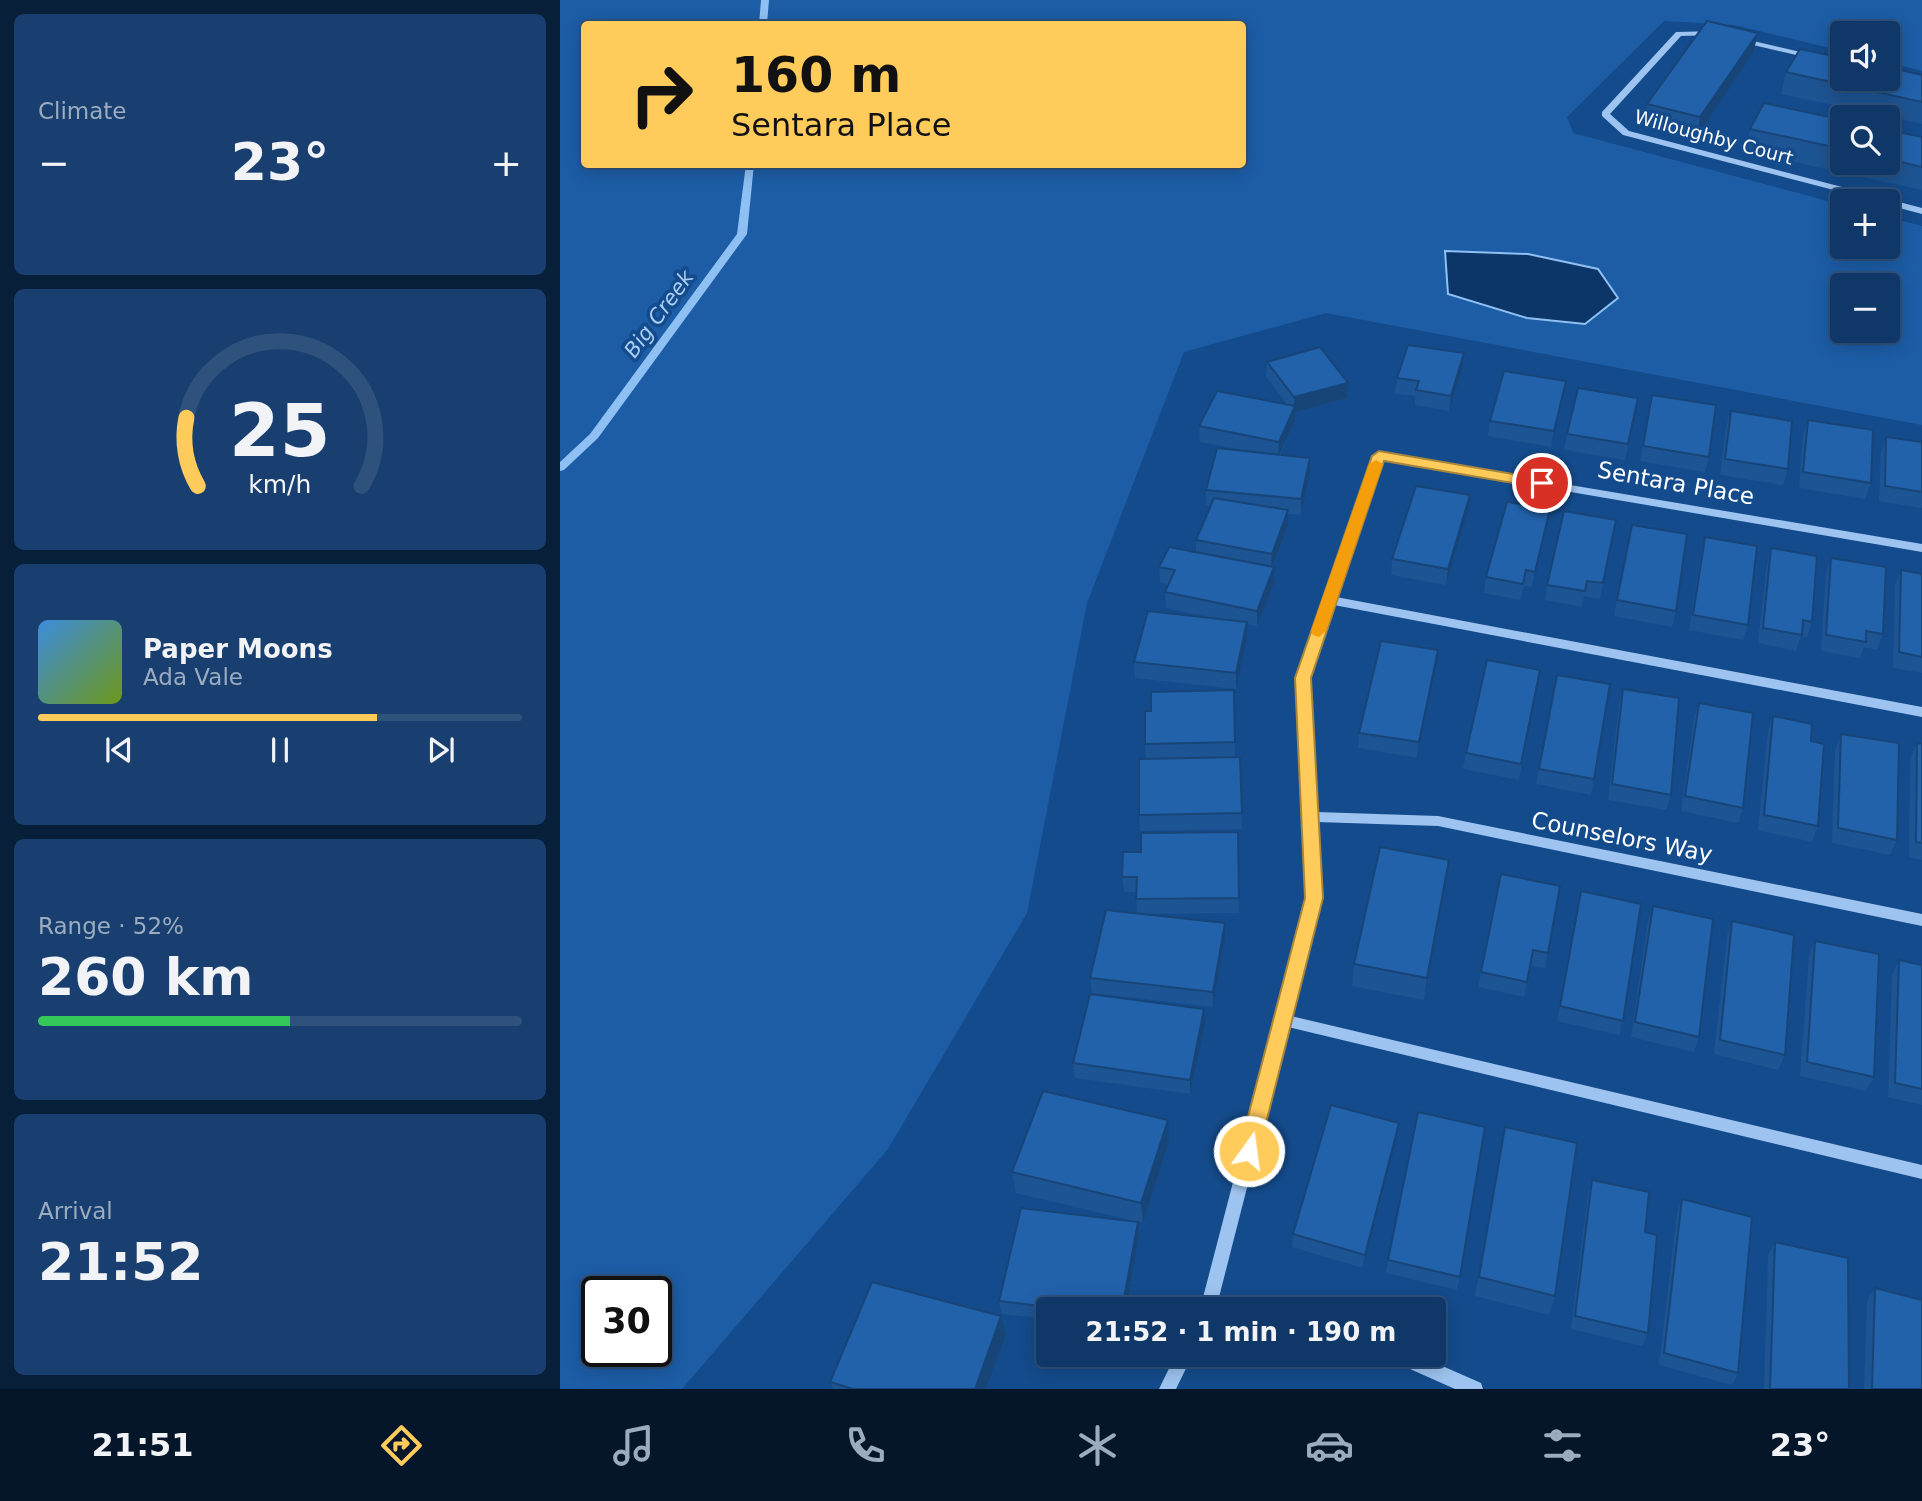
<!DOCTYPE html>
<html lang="en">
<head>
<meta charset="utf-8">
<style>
	:root { --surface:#0f3869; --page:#183f6f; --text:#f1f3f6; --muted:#9bacc0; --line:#2f527d; --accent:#ffcc5c }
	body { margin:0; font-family:"DejaVu Sans",sans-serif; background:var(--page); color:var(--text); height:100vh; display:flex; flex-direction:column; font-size:26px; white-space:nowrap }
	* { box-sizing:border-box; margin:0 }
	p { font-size:23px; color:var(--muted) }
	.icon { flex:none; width:38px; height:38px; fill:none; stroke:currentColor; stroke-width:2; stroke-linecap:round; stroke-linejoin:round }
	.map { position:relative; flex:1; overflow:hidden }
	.sheet { display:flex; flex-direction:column; gap:14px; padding:14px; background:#081f3a; width:560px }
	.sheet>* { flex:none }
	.hud { position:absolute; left:21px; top:21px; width:665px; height:147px; border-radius:7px; box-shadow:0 4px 18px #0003,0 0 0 2px var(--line); background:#ffcc5c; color:#111; overflow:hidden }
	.tools { position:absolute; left:1270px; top:21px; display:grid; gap:14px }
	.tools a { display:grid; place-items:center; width:70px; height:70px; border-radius:7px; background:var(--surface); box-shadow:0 4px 18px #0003,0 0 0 2px var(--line); font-size:35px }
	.speed { position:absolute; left:21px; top:1276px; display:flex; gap:14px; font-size:35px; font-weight:700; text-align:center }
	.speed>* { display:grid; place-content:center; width:91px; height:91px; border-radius:50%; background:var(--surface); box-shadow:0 4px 18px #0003,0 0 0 2px var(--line); line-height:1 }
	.speed .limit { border:4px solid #111; border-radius:10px; background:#fff; color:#111 }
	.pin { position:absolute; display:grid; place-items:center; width:60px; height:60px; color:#fff; margin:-30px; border:4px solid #fff; border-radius:50%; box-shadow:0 2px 7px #0007 }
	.me { position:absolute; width:77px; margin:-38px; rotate:14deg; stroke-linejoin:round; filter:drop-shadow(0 0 5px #0008) }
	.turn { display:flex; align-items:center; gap:24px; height:147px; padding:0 35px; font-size:32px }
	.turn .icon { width:91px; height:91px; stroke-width:2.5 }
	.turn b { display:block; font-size:49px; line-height:60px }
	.big { font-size:52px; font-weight:600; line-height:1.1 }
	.sheet .widget { flex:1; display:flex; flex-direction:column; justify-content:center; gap:10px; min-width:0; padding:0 24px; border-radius:10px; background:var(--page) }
	.sheet .dial { align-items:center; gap:0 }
	.dial svg { height:182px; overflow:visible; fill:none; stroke:var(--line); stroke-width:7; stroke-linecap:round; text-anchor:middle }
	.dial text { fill:var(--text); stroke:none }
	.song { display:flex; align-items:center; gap:21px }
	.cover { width:84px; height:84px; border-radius:10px; background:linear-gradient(135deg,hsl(210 70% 55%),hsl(80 70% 35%)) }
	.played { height:7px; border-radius:4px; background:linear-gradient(90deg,var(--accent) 70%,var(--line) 70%) }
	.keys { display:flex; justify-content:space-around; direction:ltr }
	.heat { display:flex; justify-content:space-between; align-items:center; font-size:38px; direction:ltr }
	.charge { height:10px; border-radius:5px; background:linear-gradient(90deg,#34c759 52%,var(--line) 0) }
	.trip { position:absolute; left:476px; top:1297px; width:410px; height:70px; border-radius:7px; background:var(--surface); box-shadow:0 4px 18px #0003,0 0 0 2px var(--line); font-weight:600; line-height:70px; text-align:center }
	.tab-bar { display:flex; height:112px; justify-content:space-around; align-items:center; background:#06162a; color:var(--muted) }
	.tab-bar .icon { width:49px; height:49px }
	.tab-bar .selected { color:var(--accent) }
	.tab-bar b { font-size:32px; color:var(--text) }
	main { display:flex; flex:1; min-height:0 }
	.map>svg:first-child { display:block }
	.green { fill:#1c5da6; fill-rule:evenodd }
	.water { fill:#0d3668; stroke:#8fc0f3; stroke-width:2 }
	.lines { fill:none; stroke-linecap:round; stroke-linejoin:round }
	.stream { fill:#8fc0f3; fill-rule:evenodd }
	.minor { fill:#9dc4f0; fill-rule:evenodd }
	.wall { fill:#1d5493 }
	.shaded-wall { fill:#184578 }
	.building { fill:#2262ab; stroke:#184578; stroke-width:2 }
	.route { fill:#ffcc5c; stroke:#a6853c; stroke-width:2 }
	.slow { fill:#f59e0b }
	.labels { text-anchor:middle; stroke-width:7; stroke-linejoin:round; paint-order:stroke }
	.far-street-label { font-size:19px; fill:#fff; stroke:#144b8c }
	.far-water-label { font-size:21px; font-style:italic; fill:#a9cef7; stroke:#144b8c }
	.street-label { font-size:23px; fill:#fff; stroke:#144b8c }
</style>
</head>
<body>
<main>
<section class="sheet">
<div class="widget"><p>Climate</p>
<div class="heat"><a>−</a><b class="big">23°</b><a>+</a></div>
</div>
<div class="widget dial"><svg viewBox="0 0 100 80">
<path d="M14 69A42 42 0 1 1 86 69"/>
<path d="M14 69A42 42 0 0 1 9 39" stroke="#ffcc5c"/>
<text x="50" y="56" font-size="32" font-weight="700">25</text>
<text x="50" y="72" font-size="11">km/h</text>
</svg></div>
<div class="widget">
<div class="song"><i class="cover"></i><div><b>Paper Moons</b><p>Ada Vale</p></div></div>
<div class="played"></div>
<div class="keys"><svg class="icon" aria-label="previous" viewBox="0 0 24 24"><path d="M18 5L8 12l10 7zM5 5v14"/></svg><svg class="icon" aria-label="pause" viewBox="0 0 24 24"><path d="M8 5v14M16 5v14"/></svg><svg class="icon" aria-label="next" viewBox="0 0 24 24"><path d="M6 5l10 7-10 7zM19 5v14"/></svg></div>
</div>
<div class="widget"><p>Range · 52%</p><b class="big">260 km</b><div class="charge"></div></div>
<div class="widget"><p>Arrival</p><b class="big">21:52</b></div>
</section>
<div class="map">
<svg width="1362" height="1389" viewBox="0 0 1362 1389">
	<rect width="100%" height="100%" fill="#144b8c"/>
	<path class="green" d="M0 0H1362V71L1328 62V33H1283V51L1174 25 1104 21 1007 117 1013 133 1283 205V247H1328V217L1362 226V425L766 313 624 352 527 603 467 913 328 1149 122 1389H0ZM24 24H682V164H24ZM1283 285H1328V331H1283ZM37 1292H96V1351H37Z"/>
	<path class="water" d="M885 251 968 254 1038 269 1058 298 1025 324 967 318 888 294Z"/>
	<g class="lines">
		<path class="stream" d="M201 0H209L207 24H199Z
			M186 164H194L187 234 38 438 4 470 0 471V462L30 434 177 234Z"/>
		<path class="minor" d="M1157 31V35H1154L1121 36 1050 114 1069 131 1362 208V214L1328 205V201H1316L1063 135 1042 116V112L1116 32Z
			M1176 37 1283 62V66L1176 41Z
			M819 453 1362 544V552L823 460 776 597 1362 707V717L774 605 749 678 756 812 878 816 1362 914V926L878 826 757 822 761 898 731 1016 1362 1165V1179L728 1027 656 1309H640L747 898 737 678 814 456Z
			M616 1354H633L616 1389H599Z
			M813 1354H855L921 1383 923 1389H895L850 1369 815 1360Z"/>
	</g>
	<path class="wall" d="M1198 33 1193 53 1136 138 1083 126 1087 104Z
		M1226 72 1362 75V124L1221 94Z
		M1283 120V163H1328V130L1362 137V190L1185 151 1190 129Z
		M707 362 788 383 787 398 735 412V421L720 455 750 458V473L741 515 728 514V526L713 566 714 583 697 626 687 624V638L676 689 575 678 574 662 659 619 606 608 605 592 609 585 600 583 599 567 636 552V540L651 506 646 505V490L689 451 640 442 639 426 727 404 706 377Z
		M902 369 889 411 855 405V396L835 394 837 378Z
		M1003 396 991 447 928 436 930 421Z
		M1078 398 1065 460 1004 450 1007 434Z
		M1089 411 1149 457 1145 472 1080 461Z
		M1171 411 1228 469 1223 485 1160 475 1166 427Z
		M1248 420 1311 483 1305 499 1239 488 1243 435Z
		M1326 437 1362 442V508L1319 501 1321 452Z
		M908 511 886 585 831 575 832 559Z
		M1056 520 1040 599 1024 596 1022 607 985 600 987 585Z
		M987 525 972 587 964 586 960 600 924 593 926 577Z
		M1145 537 1188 625 1183 640 1129 630 1141 553Z
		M1068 540 1116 611 1112 627 1054 616Z
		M1211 548 1252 622 1247 637 1241 636 1236 651 1198 643 1207 564Z
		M1271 558 1323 634 1317 650 1304 647 1300 658 1261 651 1266 573Z
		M1341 570 1362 574V673L1333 668 1335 586Z
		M876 666 857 758 798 748 799 733Z
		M980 670 959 780 903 769 906 753Z
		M997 675 1034 779 1031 795 976 784Z
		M1063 689 1111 795 1106 810 1048 800 1059 704Z
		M674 690 675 757H680L682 829 580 831 579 815 586 759 585 744 591 711Z
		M1139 703 1183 808 1178 823 1121 811 1134 718Z
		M1213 716 1251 741 1258 826 1252 842 1198 830 1208 731Z
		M1281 734 1337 840 1330 855 1272 843 1275 750Z
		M1357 743 1362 744V860L1349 857 1350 759Z
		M678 832 679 913 581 914 665 923V938L653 1007 532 993 530 978 577 913 576 892H564L562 877 581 852Z
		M941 874 988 953 985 968 970 965 964 997 918 987Z
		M886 882 864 1000 792 986 794 964Z
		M1021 891 1063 1021 1059 1035 997 1021Z
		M1093 906 1139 1037 1134 1052 1071 1037 1088 921Z
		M1172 921 1225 1055 1218 1070 1154 1054 1167 936Z
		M1255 941 1314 1077 1306 1091 1240 1076 1249 956Z
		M1339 960 1362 965V1105L1328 1097 1332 975Z
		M645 1024 630 1094 515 1078 513 1063Z
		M839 1123 837 1137 803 1268 732 1247 733 1234Z
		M945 1127 995 1296 989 1315 915 1296Z
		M609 1141 583 1223 456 1193 452 1172Z
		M1032 1180 1085 1232 1088 1333 1082 1346 1011 1329 1028 1193Z
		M1122 1199 1178 1373 1172 1385 1099 1365 1117 1213Z
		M578 1222 579 1235 566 1309H488V1319L442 1314 439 1301Z
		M1215 1242 1289 1389H1204L1208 1255Z
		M828 1260 900 1277 897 1290 826 1273Z
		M1315 1288 1362 1389H1304L1307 1301Z
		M446 1335 426 1389H273L270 1382Z"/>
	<path class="shaded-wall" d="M1198 33 1193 53 1136 138 1140 117Z
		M904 353 902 369 889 411 891 396Z
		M1006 381 1003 396 991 447 994 431Z
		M788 383 787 398 735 412V421L718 457 719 442 734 409V397Z
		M750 458V473L741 515V499Z
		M910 495 908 511 886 585 888 569Z
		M990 509 987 525 972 587 975 572Z
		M728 510V526L711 570 712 554Z
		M714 567V583L697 626V611Z
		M687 622V638L676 689V673Z
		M878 650 876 666 857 758 859 742Z
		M889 860 886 882 864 1000 867 978Z
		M665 923V938L653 1007V992Z
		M644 1009 645 1024 630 1094V1080Z
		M608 1120 609 1141 583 1223 581 1203Z
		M839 1123 837 1137 803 1268 805 1255Z
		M578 1222 579 1235 566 1309H562Z
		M441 1316 446 1335 426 1389H415Z"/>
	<path class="building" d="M1147 21 1198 33 1140 117 1087 104Z
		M1240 49 1283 58V79H1328V67L1362 75V102L1226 72Z
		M1204 103 1283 120V149L1190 129Z
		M1328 130 1362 137V167L1328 159Z
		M848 345 904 353 891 396 856 390 859 381 837 378Z
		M760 347 788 383 734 397 707 362Z
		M944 371 1006 381 994 431 930 421Z
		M1018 388 1078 398 1068 444 1007 434Z
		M657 391 735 406 719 442 639 426Z
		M1092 395 1156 405 1149 457 1083 446Z
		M1171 411 1232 421 1228 469 1165 459Z
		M1248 420 1313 430 1311 483 1243 472Z
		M1326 437 1362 442V492L1325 486Z
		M657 448 750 458 741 499 646 490Z
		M856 486 910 495 888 569 832 559Z
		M654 498 728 510 712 554 636 540Z
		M947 502 990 509 975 572 966 570 963 584 926 577Z
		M1004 511 1056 520 1043 583 1027 581 1025 591 987 585Z
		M1072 525 1127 534 1116 611 1057 600Z
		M1145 537 1197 546 1188 625 1133 615Z
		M609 547 714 567 697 611 605 592 615 570 599 567Z
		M1211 548 1257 556 1252 622 1243 620 1242 635 1203 628Z
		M1271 558 1326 567 1323 634 1306 631V642L1266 635Z
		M1341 570 1362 574V657L1339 652Z
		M588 611 687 622 676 673 574 662Z
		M821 641 878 650 859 742 799 733Z
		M927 660 980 670 961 764 906 753Z
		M997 675 1050 684 1034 779 979 769Z
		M1063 689 1119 698 1111 795 1052 784Z
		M674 690 675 742 585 744V711H591V692Z
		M1139 703 1193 713 1183 808 1125 796Z
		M1213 716 1252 724 1251 741 1264 744 1258 826 1204 815Z
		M1281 734 1339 743 1337 840 1278 828Z
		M1357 743 1362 744V843L1356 842Z
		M680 757 682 813 579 815V759Z
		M678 832 679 898 576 899 577 877H562L563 852H581V833Z
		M820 847 889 860 867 978 794 964Z
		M941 874 1000 886 988 953 973 950 967 982 921 972Z
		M1021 891 1081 904 1063 1021 1000 1006Z
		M1093 906 1153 919 1139 1037 1075 1022Z
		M546 910 665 923 653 992 530 978Z
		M1172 921 1234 935 1225 1055 1160 1040Z
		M1255 941 1319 954 1314 1077 1247 1062Z
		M1339 960 1362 965V1089L1335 1083Z
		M530 994 644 1009 630 1080 513 1063Z
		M483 1091 608 1120 581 1203 452 1172Z
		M771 1105 839 1123 805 1255 733 1234Z
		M858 1112 925 1127 900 1277 828 1260Z
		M945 1127 1017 1143 995 1296 919 1277Z
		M1032 1180 1089 1192 1085 1232 1097 1235 1088 1333 1015 1316Z
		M1122 1199 1192 1217 1178 1373 1104 1353Z
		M461 1208 578 1222 562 1309H505L439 1301Z
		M1215 1242 1288 1258 1289 1389H1210Z
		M312 1282 441 1316 415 1389H293L270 1382Z
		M1315 1288 1362 1300V1389H1312Z"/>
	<path class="route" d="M819 451 982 479 989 483 982 488 824 461 751 678 763 898 699 1151 696 1158 689 1160 682 1158 679 1151 745 898 735 678 812 456Z"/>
	<path class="slow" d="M816 460 823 464 766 631 759 637 753 635 751 631 809 464Z"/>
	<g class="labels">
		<g class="far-street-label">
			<text transform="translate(1154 137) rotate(15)" y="7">Willoughby Court</text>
		</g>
		<g class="far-water-label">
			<text transform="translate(99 314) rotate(-54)" y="7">Big Creek</text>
		</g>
		<g class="street-label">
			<text transform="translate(1116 483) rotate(10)" y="8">Sentara Place</text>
			<text transform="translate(1062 837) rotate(11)" y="8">Counselors Way</text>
		</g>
	</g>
</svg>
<div class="tools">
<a><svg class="icon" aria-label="sound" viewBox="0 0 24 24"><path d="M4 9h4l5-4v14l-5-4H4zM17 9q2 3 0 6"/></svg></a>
<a><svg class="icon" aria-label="search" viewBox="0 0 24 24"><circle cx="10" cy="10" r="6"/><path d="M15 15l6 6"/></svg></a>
<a>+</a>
<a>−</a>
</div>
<div class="speed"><div class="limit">30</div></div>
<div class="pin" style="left:982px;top:483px;background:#d93025"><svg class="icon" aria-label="arrive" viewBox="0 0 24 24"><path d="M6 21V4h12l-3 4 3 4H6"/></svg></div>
<svg class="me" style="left:689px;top:1151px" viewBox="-20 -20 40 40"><circle r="17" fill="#ffcc5c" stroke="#fff" stroke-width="3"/><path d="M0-11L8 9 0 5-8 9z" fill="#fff"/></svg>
<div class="trip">21:52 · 1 min · 190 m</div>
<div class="hud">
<div class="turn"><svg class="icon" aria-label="right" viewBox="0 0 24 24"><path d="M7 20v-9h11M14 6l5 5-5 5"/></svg><div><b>160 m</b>Sentara Place</div></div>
</div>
</div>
</main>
<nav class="tab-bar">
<b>21:51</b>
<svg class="icon selected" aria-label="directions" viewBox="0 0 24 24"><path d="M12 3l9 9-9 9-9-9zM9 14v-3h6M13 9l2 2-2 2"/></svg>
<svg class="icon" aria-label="music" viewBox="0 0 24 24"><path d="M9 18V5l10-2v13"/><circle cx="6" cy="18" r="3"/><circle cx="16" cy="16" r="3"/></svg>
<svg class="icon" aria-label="phone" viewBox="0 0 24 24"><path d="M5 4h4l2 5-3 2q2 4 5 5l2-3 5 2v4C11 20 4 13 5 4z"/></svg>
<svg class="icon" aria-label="climate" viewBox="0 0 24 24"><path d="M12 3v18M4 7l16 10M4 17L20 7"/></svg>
<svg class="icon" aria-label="car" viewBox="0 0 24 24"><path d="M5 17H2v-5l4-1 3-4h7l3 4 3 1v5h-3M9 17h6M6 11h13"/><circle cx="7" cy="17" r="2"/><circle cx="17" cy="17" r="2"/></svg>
<svg class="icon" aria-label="filters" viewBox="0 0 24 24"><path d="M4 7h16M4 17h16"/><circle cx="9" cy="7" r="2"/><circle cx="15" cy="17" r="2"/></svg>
<b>23°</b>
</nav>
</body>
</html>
